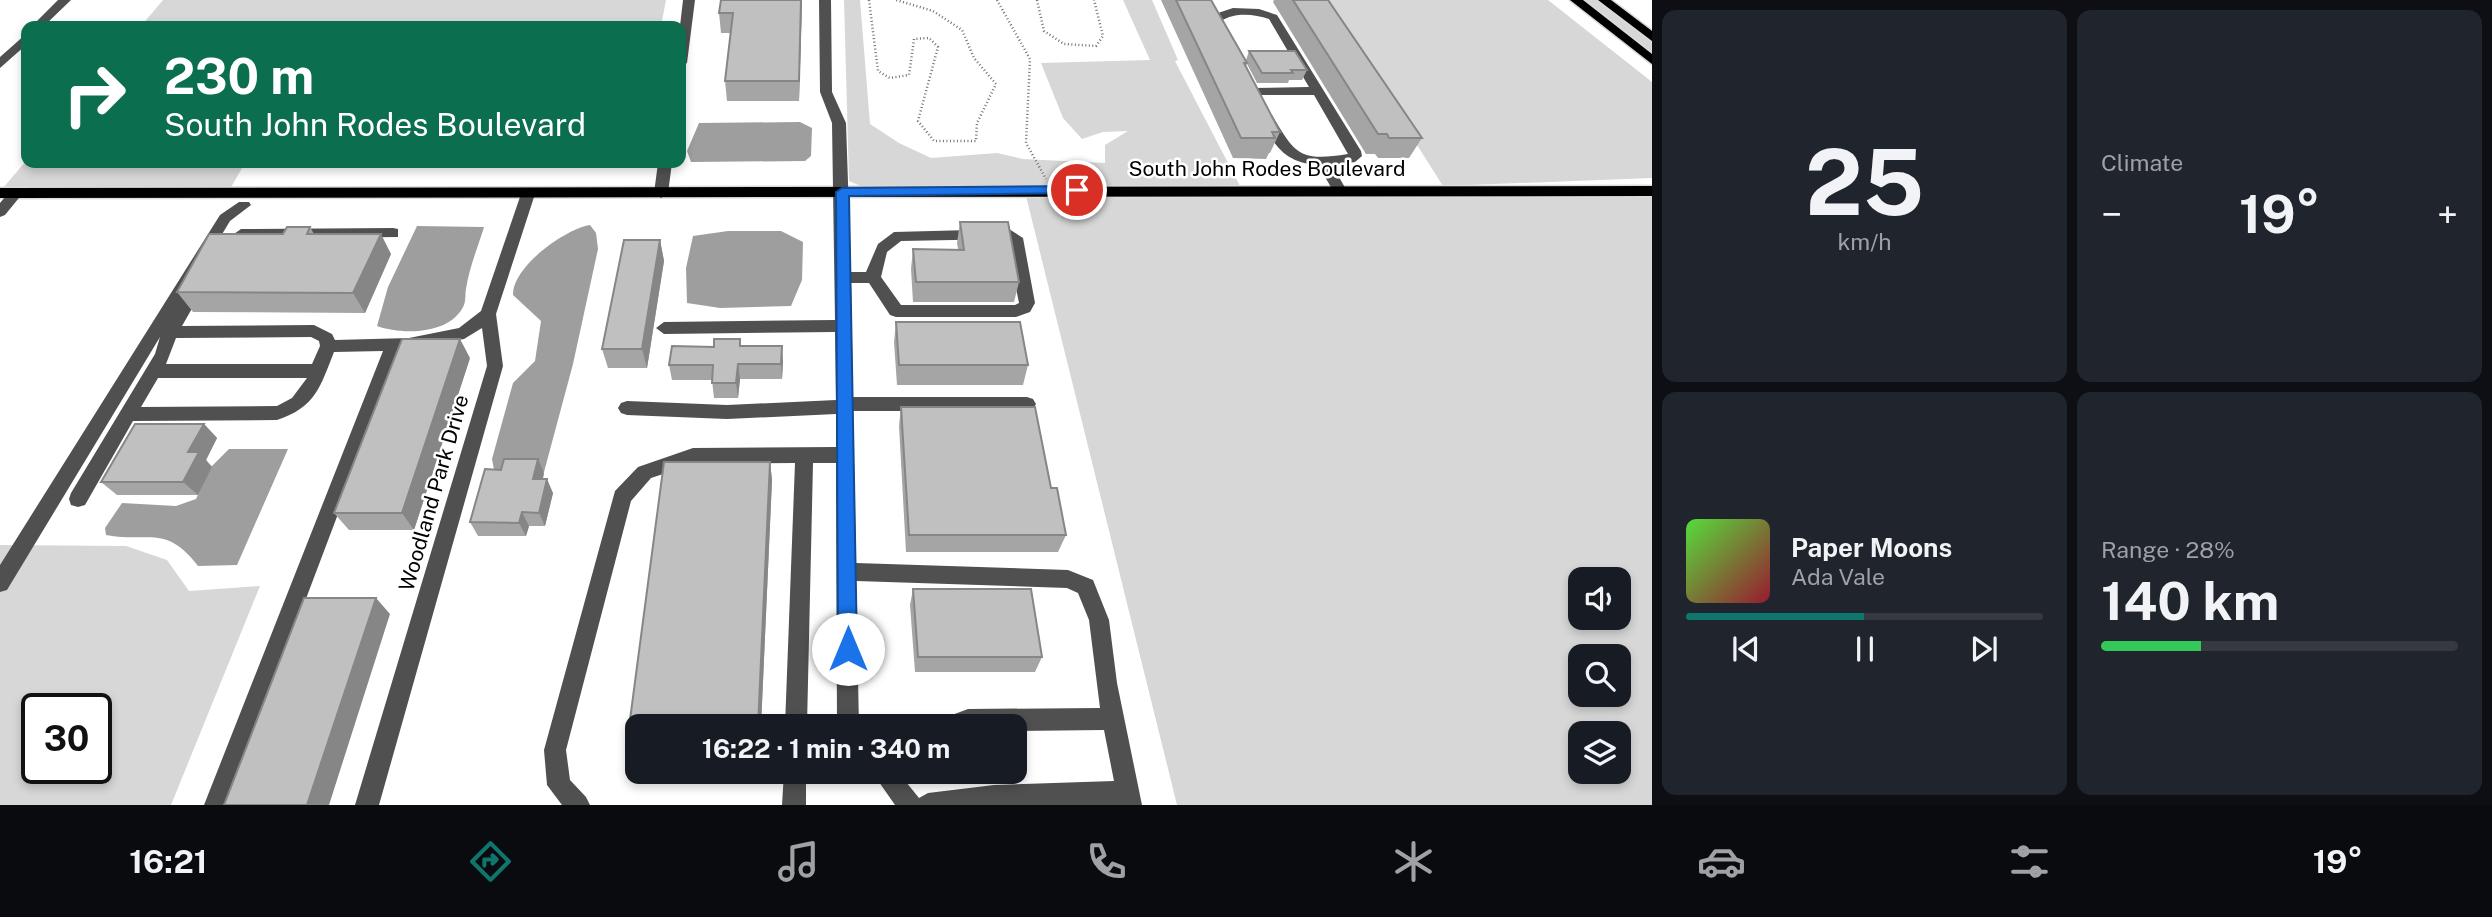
<!DOCTYPE html>
<html lang="en">
<head>
<meta charset="utf-8">
<style>
	:root { --surface:#171b24; --page:#20242c; --text:#f1f3f6; --muted:#9ea1a6; --line:#363941; --accent:#0f766e }
	body { margin:0; font-family:"Public Sans",sans-serif; background:var(--page); color:var(--text); height:100vh; display:flex; flex-direction:column; font-size:26px; white-space:nowrap }
	* { box-sizing:border-box; margin:0 }
	p { font-size:23px; color:var(--muted) }
	.icon { flex:none; width:38px; height:38px; fill:none; stroke:currentColor; stroke-width:2; stroke-linecap:round; stroke-linejoin:round }
	.map { position:relative; flex:1; overflow:hidden }
	.sheet { display:flex; flex-direction:column; gap:10px; padding:10px; background:#0d0f14; width:840px }
	.sheet>* { flex:none }
	.banner { position:absolute; left:21px; top:21px; width:665px; height:147px; border-radius:14px; box-shadow:0 4px 10px #0003; background:#0b6e4f; color:#fff; overflow:hidden }
	.fabs { position:absolute; left:1568px; top:567px; display:grid; gap:14px }
	.fabs a { display:grid; place-items:center; width:63px; height:63px; border-radius:14px; background:var(--surface); box-shadow:0 4px 10px #0003; font-size:35px }
	.speed { position:absolute; left:21px; top:693px; display:flex; gap:14px; font-size:35px; font-weight:700; text-align:center }
	.speed>* { display:grid; place-content:center; width:91px; height:91px; border-radius:50%; background:var(--surface); box-shadow:0 4px 10px #0003; line-height:1 }
	.speed .limit { border:4px solid #111; border-radius:10px; background:#fff; color:#111 }
	.pin { position:absolute; display:grid; place-items:center; width:60px; height:60px; color:#fff; margin:-30px; border:4px solid #fff; border-radius:50%; box-shadow:0 2px 7px #0007 }
	.me { position:absolute; width:77px; margin:-38px; rotate:0deg; stroke-linejoin:round; filter:drop-shadow(0 0 5px #0008) }
	.turn { display:flex; align-items:center; gap:24px; height:147px; padding:0 28px; font-size:32px }
	.turn .icon { width:91px; height:91px; stroke-width:2.5 }
	.turn b { display:block; font-size:49px; line-height:60px }
	.big { font-size:52px; font-weight:700; line-height:1.1 }
	.sheet .card { flex:1; display:flex; flex-direction:column; justify-content:center; gap:10px; min-width:0; padding:0 24px; border-radius:14px; background:var(--page) }
	.sheet .dial { align-items:center; gap:0 }
	.dial b { font-size:91px; line-height:1 }
	.song { display:flex; align-items:center; gap:21px }
	.cover { width:84px; height:84px; border-radius:10px; background:linear-gradient(135deg,hsl(110 70% 55%),hsl(350 70% 35%)) }
	.played { height:7px; border-radius:4px; background:linear-gradient(90deg,var(--accent) 50%,var(--line) 50%) }
	.keys { display:flex; justify-content:space-around; direction:ltr }
	.heat { display:flex; justify-content:space-between; align-items:center; font-size:38px; direction:ltr }
	.charge { height:10px; border-radius:5px; background:linear-gradient(90deg,#34c759 28%,var(--line) 0) }
	.sheet .tiles { flex:1; display:grid; gap:10px; grid-template-columns:repeat(2,1fr) }
	.trip { position:absolute; left:625px; top:714px; width:402px; height:70px; border-radius:14px; background:var(--surface); box-shadow:0 4px 10px #0003; font-weight:700; line-height:70px; text-align:center }
	.dock { display:flex; height:112px; justify-content:space-around; align-items:center; background:#090b0e; color:var(--muted) }
	.dock .icon { width:49px; height:49px }
	.dock .on { color:var(--accent) }
	.dock b { font-size:32px; color:var(--text) }
	main { display:flex; flex:1; min-height:0 }
	.map>svg:first-child { display:block }
	.green { fill:#d7d7d7; fill-rule:evenodd }
	.water { fill:#9e9e9e }
	.lines { fill:none; stroke-linecap:round; stroke-linejoin:round }
	.major-casing { stroke:#dbdbdb; stroke-width:3 }
	.path { stroke:#727272; stroke-width:2.5; stroke-dasharray:1 2.5; stroke-linecap:butt }
	.minor { fill:#505050; fill-rule:evenodd }
	.major { fill:#000; fill-rule:evenodd }
	.wall { fill:#a5a5a5 }
	.shaded-wall { fill:#868686 }
	.building { fill:#c0c0c0; stroke:#868686; stroke-width:2 }
	.route { fill:#1a73e8; stroke:#114b97; stroke-width:2 }
	.labels { text-anchor:middle; stroke-width:5; stroke-linejoin:round; paint-order:stroke }
	.street-label { font-size:21px; fill:#000; stroke:#fff }
</style>
</head>
<body>
<main>
<div class="map">
<svg width="1652" height="805" viewBox="0 0 1652 805">
	<rect width="100%" height="100%" fill="#fff"/>
	<path class="green" d="M163 0H666L661 26H141Z
		M844 0H860L870 124 899 143 931 158 997 153 1023 159 1105 163V145L1128 131 1103 132 1082 139 1063 118 1041 63 1150 60 1123 0H1152L1178 60 1175 61 1240 186 863 187 849 181Z
		M1325 0H1548L1652 82V178L1443 186Z
		M1583 0H1597L1652 42V54Z
		M26 161V163H245L230 189 3 188Z
		M1652 195V805H1177L1026 196ZM1580 579H1619V618H1580ZM1580 656H1619V695H1580ZM1580 733H1619V772H1580Z
		M0 545 126 546 167 560 189 591 260 586 171 805H0ZM37 709H96V768H37Z"/>
	<path class="water" d="M800 122 812 128 811 156 805 161 691 162 687 151 699 123Z
		M590 225 596 233 598 249 573 364 544 472 495 475 492 459 513 383 535 361 541 321 513 295C512 267 565 229 590 225Z
		M417 226 484 227C478 247 469 268 466 289 465 294 466 300 464 305 451 335 402 335 377 326L388 287Z
		M728 231H781L803 242 802 280 791 306 720 308 687 303 686 268 693 236Z
		M229 449H288L237 565 198 566C166 524 149 543 106 535L105 528 122 503 176 506 196 499 211 467Z"/>
	<g class="lines">
		<defs>
			<path id="major" d="M1570 0H1583L1652 54V64Z
				M1598 0H1611L1652 31V41Z
				M1652 186V196L0 198V188Z"/>
		</defs>
		<use href="#major" class="major-casing"/>
		<path class="path" d="M869 0 878 71 890 78 909 75 914 39 929 38 938 47 918 121 934 141H976L977 123 996 84 974 58 962 30 933 11 896 0
			M997 0 1030 59 1026 143 1046 179
			M1037 0 1044 31 1064 44 1096 46 1103 36 1094 0"/>
		<path class="minor" d="M58 0H71L44 26H32Z
			M683 0H695L687 63 681 67 680 26Z
			M819 0H831L832 92 846 123 851 272H866L878 244 894 232 1009 229 1023 238 1035 303 1030 312 1016 317H896L890 315 869 283H851L853 397H1027L1033 399 1036 404 1033 409 1027 411H853L856 563 1068 570 1093 580 1109 620 1117 683 1142 805H895L872 772H898L919 798 928 793 994 785 1114 781 1104 730 1015 731V726H941L944 718 968 709 1100 708 1089 620 1078 593 1067 588 856 581 859 726H837L836 463H813L807 726H785L795 463 693 464 651 478 631 501 566 750 570 780 586 797 590 805H562L547 785 544 750 615 491 638 467 693 448 836 447V414L727 419 627 415 621 413 618 408 621 403 627 401 727 405 836 400 835 332 664 334 656 328 664 322 835 320 832 123 820 92ZM1006 239 1019 303 1015 305H901L881 277 887 252 901 241Z
			M1233 8 1259 9 1277 15 1361 151 1362 156 1355 162 1332 165 1347 191 1345 194H1335L1318 165C1285 163 1274 146 1260 118L1262 115H1272C1295 154 1299 162 1348 154L1314 95H1248L1247 92 1253 88 1309 87 1269 19C1254 14 1235 12 1221 21L1227 32 1217 35 1209 20 1215 14Z
			M26 34V45L0 68V57Z
			M658 163H672L668 193 661 198 654 193Z
			M16 188 23 193 5 215 0 217V203L11 190Z
			M528 189 535 194 496 314 503 366 379 805H355L487 366 482 328 464 339 400 350 228 805H204L383 351 334 352C320 387 316 407 277 420L133 421 85 505 78 507 71 505 69 499 71 493 155 354 160 337 7 590 0 592V565L220 215 239 202H249L251 205 230 221 195 279 204 280 206 284 182 326 314 325 332 334 335 340 409 338 459 328 481 311 521 194ZM311 337 319 341 320 346 312 364H166L176 338ZM158 378H307L292 398 277 406 141 407Z
			M393 228 398 229V237L241 239 234 234 241 229Z
			M784 772H806V805H782Z"/>
		<use href="#major" class="major"/>
	</g>
	<path class="wall" d="M802 0 799 101H727L725 81 731 33H721L719 13Z
		M1161 0H1211L1246 60 1249 51 1307 70 1302 80H1289L1288 83H1257L1247 64 1246 66 1280 132 1270 153H1269L1266 159 1233 158Z
		M1274 0H1328L1422 138 1409 158H1378L1375 154H1366L1273 2Z
		M960 222 1019 282 1014 302H913L911 269 913 249H958L957 243Z
		M310 227 314 234 391 254 365 313 193 312 177 292 283 234Z
		M660 240 664 261 647 368H608L602 349Z
		M896 322 1028 365 1023 385H897L894 342Z
		M740 339 741 346 783 361 782 379H740L738 398H714L712 380H672L669 365 714 347Z
		M470 358 414 530H349L334 513Z
		M901 407 1051 488 1066 535 1058 552H906L899 426Z
		M204 424 217 438 206 460 212 467 198 495H117L101 482Z
		M664 462H770L772 480 761 726H637V763H633L626 750Z
		M544 473 543 479 553 493 545 526H529L526 536H478L470 522Z
		M913 589 1042 657 1035 672H915L910 605Z"/>
	<path class="shaded-wall" d="M801 0H802L799 101V81Z
		M381 234 391 254 365 313 353 293Z
		M660 240 664 261 647 368 642 349Z
		M460 339 470 358 414 530 402 513Z
		M782 346 783 361 782 379 781 364Z
		M738 364 740 379 738 398 736 383Z
		M204 424 217 438 206 460 212 467 198 495 183 482 188 452Z
		M538 459 544 473 539 493 533 479Z
		M770 462 772 480 761 726H758Z
		M547 479 553 493 545 526 539 513Z
		M522 512 529 526 526 536 519 523Z
		M376 598 390 614 329 805H307Z"/>
	<path class="building" d="M721 0H801L799 81H725L733 13H719Z
		M1176 0H1211L1247 63H1244L1280 132H1272L1275 138H1241Z
		M1293 0H1328L1422 138H1389L1387 134H1378Z
		M1249 51H1295L1307 70H1291L1293 73H1262Z
		M960 222H1008L1019 282H916L913 249 964 250Z
		M287 227H310L307 234H381L353 293 177 292 209 234H283Z
		M624 240H660L642 349H602Z
		M896 322H1020L1028 365H899Z
		M402 339H460L402 513H334Z
		M714 339H740V346H782L781 364H738L736 383H712L713 365H669L672 346 714 347Z
		M901 407H1035L1051 488H1057L1066 535H909Z
		M135 424H204L188 452H199L183 482H101Z
		M504 459H538L533 479H547L539 513 522 512 519 523 470 522 485 469 501 470Z
		M664 462H770L758 726H637V750H626Z
		M913 589H1031L1042 657H918Z
		M304 598H376L307 805H224Z"/>
	<path class="route" d="M1077 186 1084 190 1082 193 849 196 857 649 854 656 848 658 841 656 838 649 836 192 842 188Z"/>
	<g class="labels">
		<g class="street-label">
			<text x="1267" y="176">South John Rodes Boulevard</text>
			<text transform="translate(434 493) rotate(-74)" y="7">Woodland Park Drive</text>
		</g>
	</g>
</svg>
<div class="fabs">
<a><svg class="icon" aria-label="sound" viewBox="0 0 24 24"><path d="M4 9h4l5-4v14l-5-4H4zM17 9q2 3 0 6"/></svg></a>
<a><svg class="icon" aria-label="search" viewBox="0 0 24 24"><circle cx="10" cy="10" r="6"/><path d="M15 15l6 6"/></svg></a>
<a><svg class="icon" aria-label="layers" viewBox="0 0 24 24"><path d="M12 4l9 5-9 5-9-5zM3 14l9 5 9-5"/></svg></a>
</div>
<div class="speed"><div class="limit">30</div></div>
<div class="pin" style="left:1077px;top:190px;background:#d93025"><svg class="icon" aria-label="arrive" viewBox="0 0 24 24"><path d="M6 21V4h12l-3 4 3 4H6"/></svg></div>
<svg class="me" style="left:848px;top:649px" viewBox="-20 -20 40 40"><circle r="19" fill="#fff"/><path d="M0-13L10 11 0 6-10 11z" fill="#1a73e8"/></svg>
<div class="trip">16:22 · 1 min · 340 m</div>
<div class="banner">
<div class="turn"><svg class="icon" aria-label="right" viewBox="0 0 24 24"><path d="M7 20v-9h11M14 6l5 5-5 5"/></svg><div><b>230 m</b>South John Rodes Boulevard</div></div>
</div>
</div>
<section class="sheet">
<div class="tiles">
<div class="card dial"><b>25</b><p>km/h</p></div>
<div class="card"><p>Climate</p>
<div class="heat"><a>−</a><b class="big">19°</b><a>+</a></div>
</div>
<div class="card">
<div class="song"><i class="cover"></i><div><b>Paper Moons</b><p>Ada Vale</p></div></div>
<div class="played"></div>
<div class="keys"><svg class="icon" aria-label="previous" viewBox="0 0 24 24"><path d="M18 5L8 12l10 7zM5 5v14"/></svg><svg class="icon" aria-label="pause" viewBox="0 0 24 24"><path d="M8 5v14M16 5v14"/></svg><svg class="icon" aria-label="next" viewBox="0 0 24 24"><path d="M6 5l10 7-10 7zM19 5v14"/></svg></div>
</div>
<div class="card"><p>Range · 28%</p><b class="big">140 km</b><div class="charge"></div></div>
</div>
</section>
</main>
<nav class="dock">
<b>16:21</b>
<svg class="icon on" aria-label="directions" viewBox="0 0 24 24"><path d="M12 3l9 9-9 9-9-9zM9 14v-3h6M13 9l2 2-2 2"/></svg>
<svg class="icon" aria-label="music" viewBox="0 0 24 24"><path d="M9 18V5l10-2v13"/><circle cx="6" cy="18" r="3"/><circle cx="16" cy="16" r="3"/></svg>
<svg class="icon" aria-label="phone" viewBox="0 0 24 24"><path d="M5 4h4l2 5-3 2q2 4 5 5l2-3 5 2v4C11 20 4 13 5 4z"/></svg>
<svg class="icon" aria-label="climate" viewBox="0 0 24 24"><path d="M12 3v18M4 7l16 10M4 17L20 7"/></svg>
<svg class="icon" aria-label="car" viewBox="0 0 24 24"><path d="M5 17H2v-5l4-1 3-4h7l3 4 3 1v5h-3M9 17h6M6 11h13"/><circle cx="7" cy="17" r="2"/><circle cx="17" cy="17" r="2"/></svg>
<svg class="icon" aria-label="filters" viewBox="0 0 24 24"><path d="M4 7h16M4 17h16"/><circle cx="9" cy="7" r="2"/><circle cx="15" cy="17" r="2"/></svg>
<b>19°</b>
</nav>
</body>
</html>
